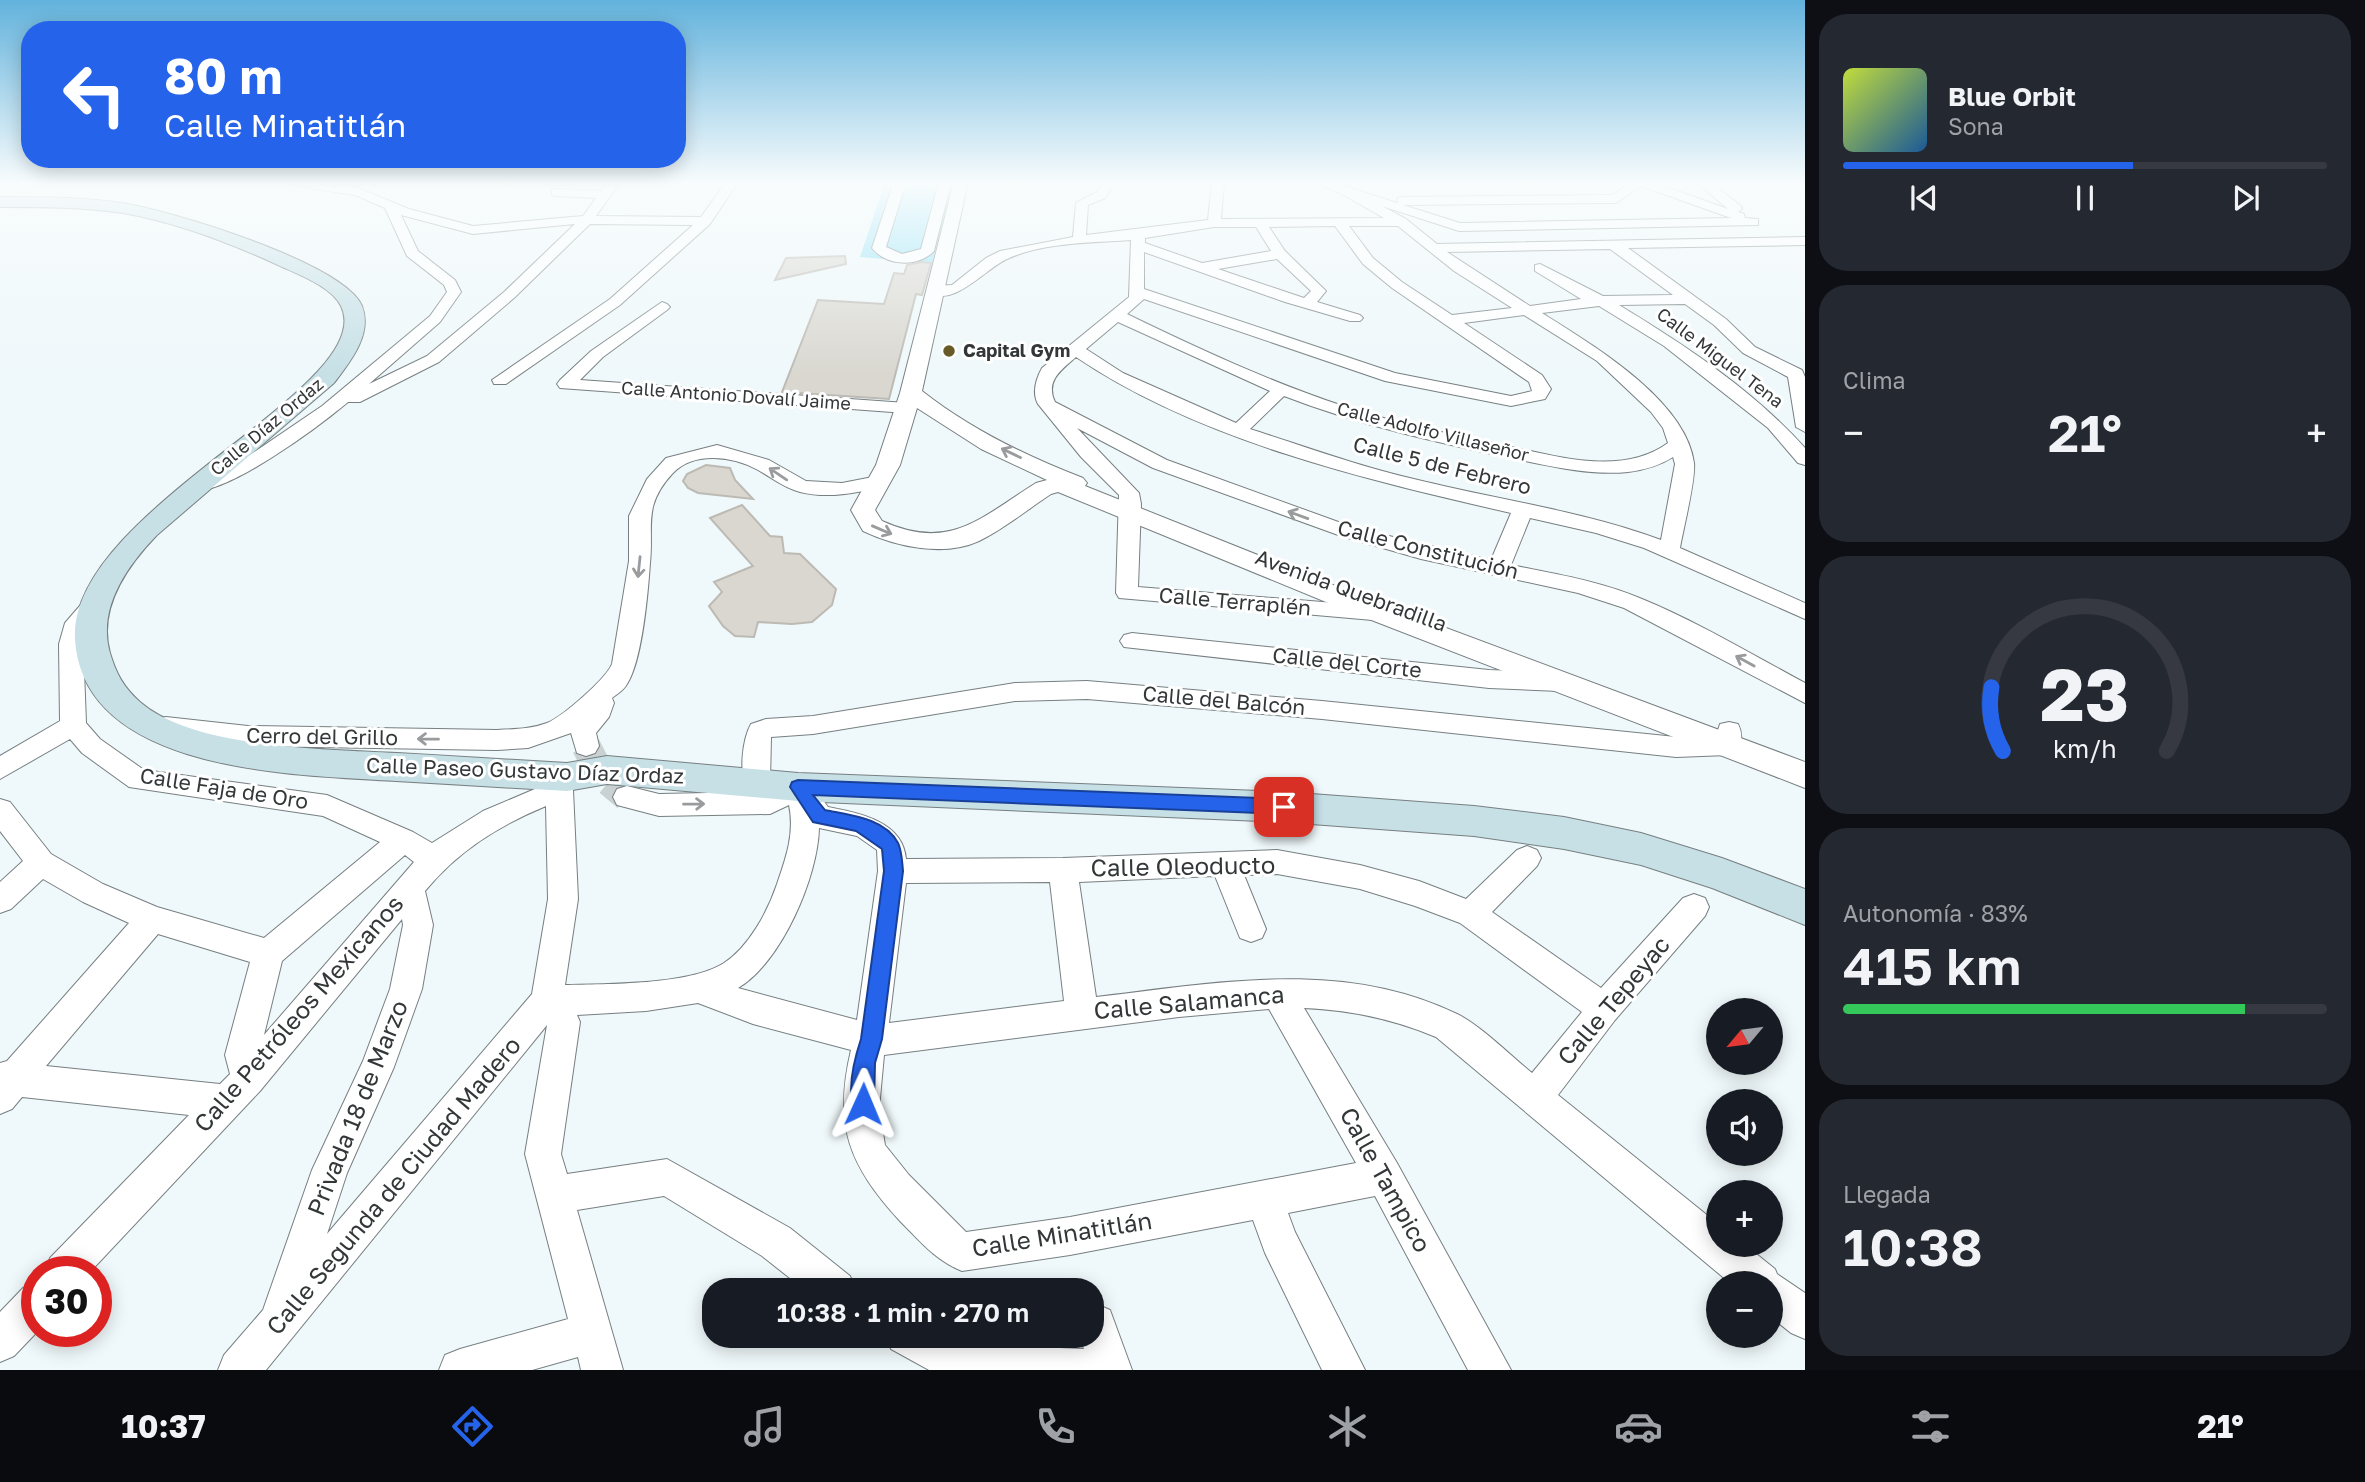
<!DOCTYPE html>
<html lang="es">
<head>
<meta charset="utf-8">
<style>
	:root { --surface:#171b24; --page:#242831; --text:#f1f3f6; --muted:#9ea1a6; --line:#363941; --accent:#2563eb }
	body { margin:0; font-family:"Golos Text",sans-serif; background:var(--page); color:var(--text); height:100vh; display:flex; flex-direction:column; font-size:26px; white-space:nowrap }
	* { box-sizing:border-box; margin:0 }
	p { font-size:23px; color:var(--muted) }
	.icon { flex:none; width:38px; height:38px; fill:none; stroke:currentColor; stroke-width:2; stroke-linecap:round; stroke-linejoin:round }
	.map { position:relative; flex:1; overflow:hidden }
	.drawer { display:flex; flex-direction:column; gap:14px; padding:14px; background:#0d0f14; width:560px }
	.drawer>* { flex:none }
	.banner { position:absolute; left:21px; top:21px; width:665px; height:147px; border-radius:28px; box-shadow:0 4px 18px #0003; background:#2563eb; color:#fff; overflow:hidden }
	.needle { width:46px; rotate:241deg }
	.tools { position:absolute; left:1706px; top:998px; display:grid; gap:14px }
	.tools a { display:grid; place-items:center; width:77px; height:77px; border-radius:50%; background:var(--surface); box-shadow:0 4px 18px #0003; font-size:35px }
	.speed { position:absolute; left:21px; top:1256px; display:flex; gap:14px; font-size:35px; font-weight:700; text-align:center }
	.speed>* { display:grid; place-content:center; width:91px; height:91px; border-radius:50%; background:var(--surface); box-shadow:0 4px 18px #0003; line-height:1 }
	.speed .limit { border:10px solid #d22; background:#fff; color:#111 }
	.pin { position:absolute; display:grid; place-items:center; width:60px; height:60px; color:#fff; margin:-30px; border-radius:14px; box-shadow:0 4px 10px #0006 }
	.me { position:absolute; width:77px; margin:-38px; rotate:1deg; stroke-linejoin:round; filter:drop-shadow(0 0 5px #0008) }
	.turn { display:flex; align-items:center; gap:24px; height:147px; padding:0 28px; font-size:32px }
	.turn .icon { width:91px; height:91px; stroke-width:2.5 }
	.turn b { display:block; font-size:49px; line-height:60px }
	.big { font-size:52px; font-weight:600; line-height:1.1 }
	.drawer .card { flex:1; display:flex; flex-direction:column; justify-content:center; gap:10px; min-width:0; padding:0 24px; border-radius:28px; background:var(--page) }
	.drawer .dial { align-items:center; gap:0 }
	.dial svg { height:182px; overflow:visible; fill:none; stroke:var(--line); stroke-width:7; stroke-linecap:round; text-anchor:middle }
	.dial text { fill:var(--text); stroke:none }
	.song { display:flex; align-items:center; gap:21px }
	.cover { width:84px; height:84px; border-radius:10px; background:linear-gradient(135deg,hsl(70 70% 55%),hsl(210 70% 35%)) }
	.played { height:7px; border-radius:4px; background:linear-gradient(90deg,var(--accent) 60%,var(--line) 60%) }
	.keys { display:flex; justify-content:space-around; direction:ltr }
	.heat { display:flex; justify-content:space-between; align-items:center; font-size:38px; direction:ltr }
	.charge { height:10px; border-radius:5px; background:linear-gradient(90deg,#34c759 83%,var(--line) 0) }
	.trip { position:absolute; left:702px; top:1278px; width:402px; height:70px; border-radius:28px; background:var(--surface); box-shadow:0 4px 18px #0003; font-weight:600; line-height:70px; text-align:center }
	.tab-bar { display:flex; height:112px; justify-content:space-around; align-items:center; background:#090b0e; color:var(--muted) }
	.tab-bar .icon { width:49px; height:49px }
	.tab-bar .active { color:var(--accent) }
	.tab-bar b { font-size:32px; color:var(--text) }
	main { display:flex; flex:1; min-height:0 }
	.map>svg:first-child { display:block }
	.green { fill:#92e1f5 }
	.building { fill:#d9d7d0; stroke:#bcbab3; stroke-width:2 }
	.lines { fill:none; stroke-linecap:round; stroke-linejoin:round }
	.minor-tunnel { stroke:#c9d1d3; stroke-width:29; stroke-dasharray:29 14; stroke-linecap:butt }
	.minor-casing { stroke:#777f81; stroke-width:2 }
	.tertiary-casing { stroke:#777f81; stroke-width:2 }
	.secondary-casing { stroke:#777f81; stroke-width:2 }
	.minor { fill:#fff; fill-rule:evenodd }
	.tertiary { fill:#fff; fill-rule:evenodd }
	.secondary { fill:#c6e0e6; fill-rule:evenodd }
	.oneway { stroke:#999b9c }
	.route { fill:#2563eb; stroke:#184099; stroke-width:2 }
	.poi-dot { fill:#695b28; stroke:#fff; stroke-width:2.5 }
	.labels { text-anchor:middle; stroke-width:6; stroke-linejoin:round; paint-order:stroke }
	.far-poi-label { font-size:18px; font-weight:bold; fill:#333738; stroke:#fff; text-anchor:start }
	.far-street-label { font-size:18px; fill:#333738; stroke:#fff }
	.street-label { font-size:21px; fill:#333738; stroke:#fff }
	.near-street-label { font-size:24px; fill:#333738; stroke:#fff }
</style>
</head>
<body>
<main>
<div class="map">
<svg width="1805" height="1370" viewBox="0 0 1805 1370">
	<rect width="100%" height="100%" fill="#eff8fa"/>
	<path class="green" d="M885 182H954L932 263 860 257Z"/>
	<path class="building" d="M845 256 846 264 775 280 786 258Z
		M922 262 931 263 922 295 916 294 889 399 782 392 818 300 884 304 894 273 904 274 907 265Z
		M706 465 730 468 735 480 753 499 698 493 688 488 683 481 687 474Z
		M742 505 770 536 782 537 784 553 800 554 836 589 832 605 812 622 792 624 758 622 754 637 735 636 723 626 709 606 722 592 714 582 753 566 710 518Z"/>
	<g class="lines">
		<path class="minor-tunnel" d="M586 746 601 775 627 797"/>
		<defs>
			<path id="minor" d="M290 182H320L358 188 409 209 473 226 583 216 596 198 556 196 552 195V189L601 191 608 182H620L596 216 701 217 726 182H738L710 224 620 305 506 384H494L492 380 610 299 693 225 590 224 514 298 439 362 360 402H348C322 424 224 498 191 490L188 486 191 482 238 463 322 406 430 316 447 292 444 285 407 256 385 208 355 195 296 186ZM401 215 473 234 575 224 504 292 427 356 369 384 440 322 461 292 455 280 418 251Z
				M894 182H906L886 247 902 254 921 249 939 182H951L934 251C918 268 886 266 872 248Z
				M1104 182H1116L1105 198 1088 205 1086 235 1208 220 1212 182H1224L1221 219 1384 218 1340 193 1313 182H1332L1397 203 1398 198 1402 197 1613 195 1631 182H1652L1728 209 1696 182H1710L1741 206 1742 209 1738 212 1744 214 1745 218 1758 219V225L1459 231 1382 206 1406 219 1437 244 1805 237V245L1628 248 1726 319 1755 347 1802 370 1805 377V432L1796 427 1788 377 1743 353 1714 325 1685 304 1619 305C1685 345 1753 390 1805 448V465L1798 463 1768 428 1664 346 1599 306 1542 313C1591 344 1686 400 1694 463 1696 479 1683 530 1680 548L1805 603V619L1644 548 1596 533 1530 518 1511 565C1555 574 1600 581 1642 599 1698 622 1751 654 1805 683V703L1624 608 1578 593 1421 559 1341 536 1153 468 1077 428 1139 493 1141 504 1138 587 1384 607 1392 609 1395 614 1392 619 1384 621 1119 598 1116 593 1119 495 1081 457 1038 404C1032 393 1036 379 1042 368L1129 297 1131 240C1091 243 1044 242 1007 259 986 268 950 312 927 290L934 286 952 285 986 258 1000 251 1073 237 1076 203 1097 192ZM1641 186 1731 218 1460 223 1403 205 1616 203ZM1335 226 1363 264 1392 288 1529 382 1532 391 1511 396 1395 373 1144 289V252L1285 302 1350 321H1360L1363 318 1360 315 1317 302 1326 291 1285 251 1269 227ZM1349 226H1398L1454 271 1512 308 1452 315 1402 282 1373 258ZM1214 227H1256L1271 251 1202 263 1145 243V238ZM1610 249 1673 295 1603 296 1540 264 1535 265V271L1581 299 1530 306 1447 252ZM1277 259 1311 291 1304 298 1218 269ZM1144 299 1385 381 1511 406 1545 399 1551 389 1542 375 1464 323 1524 315 1597 361 1651 412 1663 428 1668 443C1621 477 1556 456 1503 445 1449 434 1395 423 1343 406 1268 381 1197 348 1127 314ZM1118 322 1270 391 1236 423 1123 373 1086 349ZM1076 357C1200 441 1367 480 1511 513L1491 560 1355 528 1167 460 1055 402C1045 381 1061 370 1076 357ZM1284 396C1356 424 1431 441 1506 457 1545 465 1588 476 1628 472 1644 470 1659 466 1673 457L1675 464 1661 540C1583 511 1499 500 1418 480 1361 467 1306 447 1250 429Z
				M662 302 667 304 670 307 667 310 603 357 580 380 906 403 915 408 906 413 560 388 557 384 560 380 591 351Z
				M717 445 769 460 806 481 842 483 878 476 888 482 885 486C858 493 828 499 800 492 784 488 772 478 758 470 733 456 694 451 673 473 642 506 654 526 650 563 648 592 642 661 627 684 624 690 617 694 612 698L614 703 609 717 596 733 599 746 595 753 586 756 577 753 571 733 528 748 497 750 248 746 166 735 157 733 153 726 157 719 166 717 248 726 497 730C514 729 531 729 547 723 562 717 606 679 612 664L629 561V516L647 479 666 458Z
				M99 591 107 593 110 598 87 625 83 644 86 723 100 739 144 770 327 795 413 832 432 843 483 811 549 783 557 771 566 768 575 771 579 778 573 790 578 899 565 985C606 984 690 985 724 963 749 947 768 911 777 884 786 858 795 833 789 805L770 814 659 816 617 805 613 797 617 789 627 786 659 794 757 792 747 789C739 774 742 740 751 724L766 719 813 716 1015 683 1087 681 1322 701 1676 737 1716 736 1720 724 1729 722 1738 724C1743 734 1742 743 1737 752L1728 755 1676 757 1322 719 1087 699 1015 701 813 734 771 737 770 782 767 789 757 792H766L798 776 808 780 828 807C859 813 903 821 906 859L1063 858 1277 850 1360 865 1419 881 1466 899 1517 850 1527 846 1537 850 1541 858 1537 866 1492 912 1601 988 1683 898 1694 894 1705 898 1709 907 1705 916 1615 1020 1558 1095 1718 1224V1244H1744L1775 1269 1777 1274 1805 1293V1339L1791 1333 1771 1317V1283H1730L1436 1037C1393 1019 1351 1010 1304 1008L1397 1163 1511 1370H1468L1375 1196 1288 1213 1295 1232 1365 1370H1322L1265 1253 1253 1220 1070 1255 962 1271C935 1260 920 1241 900 1221 849 1165 833 1126 851 1050L753 1024 698 1003 646 1011 577 1015 580 1022 561 1154 567 1174 667 1159 790 1228 850 1276 856 1290H805L762 1256 664 1196 577 1210 623 1370H581L578 1357 532 1370H439L445 1355 460 1349 568 1319 525 1154 547 1025 266 1370H218L224 1355 263 1310 312 1170 363 1061 390 989 403 925 402 919 260 1091 90 1272H45L50 1258 189 1115 22 1097 12 1109 0 1114V1063L7 1061 129 923 83 902 43 879 11 909 0 913V882L23 861 0 831V799L10 802 51 854 103 884 157 907 264 938 380 842 323 816 129 787 82 753 70 739 0 779V756L60 721 59 644 65 623 91 593ZM546 806 548 899 532 994 327 1234 347 1173 394 1067 422 989 433 925 425 891C458 851 498 826 546 806ZM819 828 857 836 877 850 878 871 857 1020 738 988C781 963 818 877 819 828ZM405 855 414 862 264 1035 282 961ZM1277 874 1360 889 1415 906 1460 923 1582 1012 1532 1073C1511 1056 1480 1025 1457 1014 1342 958 1217 983 1096 997L1079 882 1215 876 1240 938 1251 942 1262 938 1266 929 1244 875ZM1050 882 1064 1001 889 1023 906 883ZM158 934 250 962 225 1055 230 1074 220 1084 46 1066ZM1269 1009 1356 1163 1070 1217 966 1232 909 1175 885 1145 879 1109 884 1055 1179 1017Z
				M1132 633 1489 670 1559 673 1568 676 1571 682 1568 688 1559 691 1489 688 1124 647 1120 641 1124 635Z
				M37 1282V1332L14 1356 0 1362V1312L23 1288Z
				M1096 1304 1110 1310 1132 1370H929L891 1349 885 1335H947L962 1344 1084 1349 1079 1335H1092V1306Z"/>
			<path id="tertiary" d="M954 182H968L922 391C970 429 1026 456 1083 478L1087 483 1085 486 1363 597 1805 762V788L1343 609 1058 492 1051 494C1028 509 1004 529 979 541 944 557 897 547 863 531L851 510 876 465 900 393ZM917 408 981 449 1047 480 1036 483C980 518 950 552 882 521L875 510 900 465Z"/>
			<path id="secondary" d="M0 197C40 197 82 197 122 203 169 210 344 263 362 306 373 334 350 362 334 383L157 535C127 566 97 608 110 653 116 673 123 687 140 702 194 749 327 749 397 753 454 756 510 760 567 763L607 756 798 773 1284 792 1474 806 1564 817 1641 833 1722 858 1805 889V925L1712 888 1641 865 1564 849 1474 836 1284 822 798 801 607 784 567 791C510 788 453 784 396 781 299 775 83 774 75 639 68 510 381 387 341 306 331 286 297 274 278 265 230 243 175 222 123 213 83 207 41 207 0 207Z"/>
		</defs>
		<use href="#minor" class="minor-casing"/>
		<use href="#tertiary" class="tertiary-casing"/>
		<use href="#secondary" class="secondary-casing"/>
		<use href="#minor" class="minor"/>
		<use href="#tertiary" class="tertiary"/>
		<use href="#secondary" class="secondary"/>
	</g>
	<defs><path id="oneway-shaft" d="M-6 0H5M1.5-3L5.5 0L1.5 3" fill="none" stroke-width="1.6" stroke-linecap="round" stroke-linejoin="round" transform="scale(1.75)"/></defs>
	<g class="oneway">
		<use href="#oneway-shaft" transform="translate(1011 453) rotate(-154)"/>
		<use href="#oneway-shaft" transform="translate(778 474) rotate(-146)"/>
		<use href="#oneway-shaft" transform="translate(1298 515) rotate(-160)"/>
		<use href="#oneway-shaft" transform="translate(882 530) rotate(23)"/>
		<use href="#oneway-shaft" transform="translate(639 567) rotate(96)"/>
		<use href="#oneway-shaft" transform="translate(1745 661) rotate(-151)"/>
		<use href="#oneway-shaft" transform="translate(428 739) rotate(-179)"/>
		<use href="#oneway-shaft" transform="translate(694 804) rotate(-1)"/>
	</g>
	<linearGradient id="sky" x2="0" y2="1"><stop stop-color="#62b2dc"/><stop offset="0.49" stop-color="#f8fcfd"/><stop offset="1" stop-color="#f8fcfd" stop-opacity="0"/></linearGradient>
	<rect width="1805" height="374" fill="url(#sky)"/>
	<path class="route" d="M798 780 1284 799 1290 802 1293 807 1290 812 1284 814 813 795 825 810C849 815 885 818 898 843 902 851 902 862 903 871L882 1039 875 1063 874 1104 871 1112 863 1115 855 1112C846 1090 854 1060 861 1039L884 871 882 849 856 831 813 822 790 787 792 782Z"/>
	<circle class="poi-dot" cx="949" cy="351" r="7"/>
	<g class="labels">
		<g class="far-poi-label">
			<text x="963" y="357">Capital Gym</text>
		</g>
		<g class="far-street-label">
			<text transform="translate(1720 358) rotate(37)" y="6">Calle Miguel Tena</text>
			<text transform="translate(736 396) rotate(4)" y="6">Calle Antonio Dovalí Jaime</text>
			<text transform="translate(267 427) rotate(-40)" y="6">Calle Díaz Ordaz</text>
			<text transform="translate(1433 432) rotate(14)" y="6">Calle Adolfo Villaseñor</text>
		</g>
		<g class="street-label">
			<text transform="translate(1442 466) rotate(14)" y="7">Calle 5 de Febrero</text>
			<text transform="translate(1428 550) rotate(14)" y="7">Calle Constitución</text>
			<text transform="translate(1351 591) rotate(20)" y="7">Avenida Quebradilla</text>
			<text transform="translate(1235 602) rotate(5)" y="7">Calle Terraplén</text>
			<text transform="translate(1347 663) rotate(6)" y="7">Calle del Corte</text>
			<text transform="translate(1224 701) rotate(5)" y="7">Calle del Balcón</text>
			<text transform="translate(322 737) rotate(1)" y="7">Cerro del Grillo</text>
			<text transform="translate(525 771) rotate(2)" y="7">Calle Paseo Gustavo Díaz Ordaz</text>
			<text transform="translate(224 789) rotate(9)" y="7">Calle Faja de Oro</text>
		</g>
		<g class="near-street-label">
			<text transform="translate(1183 867) rotate(-1)" y="8">Calle Oleoducto</text>
			<text transform="translate(1614 1001) rotate(-50)" y="8">Calle Tepeyac</text>
			<text transform="translate(1189 1003) rotate(-5)" y="8">Calle Salamanca</text>
			<text transform="translate(299 1014) rotate(-49)" y="8">Calle Petróleos Mexicanos</text>
			<text transform="translate(358 1108) rotate(-68)" y="8">Privada 18 de Marzo</text>
			<text transform="translate(1385 1180) rotate(61)" y="8">Calle Tampico</text>
			<text transform="translate(394 1186) rotate(-50)" y="8">Calle Segunda de Ciudad Madero</text>
			<text transform="translate(1062 1235) rotate(-9)" y="8">Calle Minatitlán</text>
		</g>
	</g>
</svg>
<div class="tools">
<a><svg class="needle" viewBox="-14 -14 28 28"><path d="M0-13l5 13h-10z" fill="#e53935"/><path d="M0 13l5-13h-10z" fill="#9ea1a6"/></svg></a>
<a><svg class="icon" aria-label="sound" viewBox="0 0 24 24"><path d="M4 9h4l5-4v14l-5-4H4zM17 9q2 3 0 6"/></svg></a>
<a>+</a>
<a>−</a>
</div>
<div class="speed"><div class="limit">30</div></div>
<div class="pin" style="left:1284px;top:807px;background:#d93025"><svg class="icon" aria-label="arrive" viewBox="0 0 24 24"><path d="M6 21V4h12l-3 4 3 4H6"/></svg></div>
<svg class="me" style="left:863px;top:1104px" viewBox="-20 -20 40 40"><path d="M0-17L14 15 0 8-14 15z" fill="#2563eb" stroke="#fff" stroke-width="4"/></svg>
<div class="trip">10:38 · 1 min · 270 m</div>
<div class="banner">
<div class="turn"><svg class="icon" aria-label="left" viewBox="0 0 24 24"><path d="M17 20v-9H6M10 6l-5 5 5 5"/></svg><div><b>80 m</b>Calle Minatitlán</div></div>
</div>
</div>
<section class="drawer">
<div class="card">
<div class="song"><i class="cover"></i><div><b>Blue Orbit</b><p>Sona</p></div></div>
<div class="played"></div>
<div class="keys"><svg class="icon" aria-label="previous" viewBox="0 0 24 24"><path d="M18 5L8 12l10 7zM5 5v14"/></svg><svg class="icon" aria-label="pause" viewBox="0 0 24 24"><path d="M8 5v14M16 5v14"/></svg><svg class="icon" aria-label="next" viewBox="0 0 24 24"><path d="M6 5l10 7-10 7zM19 5v14"/></svg></div>
</div>
<div class="card"><p>Clima</p>
<div class="heat"><a>−</a><b class="big">21°</b><a>+</a></div>
</div>
<div class="card dial"><svg viewBox="0 0 100 80">
<path d="M14 69A42 42 0 1 1 86 69"/>
<path d="M14 69A42 42 0 0 1 9 41" stroke="#2563eb"/>
<text x="50" y="56" font-size="32" font-weight="700">23</text>
<text x="50" y="72" font-size="11">km/h</text>
</svg></div>
<div class="card"><p>Autonomía · 83%</p><b class="big">415 km</b><div class="charge"></div></div>
<div class="card"><p>Llegada</p><b class="big">10:38</b></div>
</section>
</main>
<nav class="tab-bar">
<b>10:37</b>
<svg class="icon active" aria-label="directions" viewBox="0 0 24 24"><path d="M12 3l9 9-9 9-9-9zM9 14v-3h6M13 9l2 2-2 2"/></svg>
<svg class="icon" aria-label="music" viewBox="0 0 24 24"><path d="M9 18V5l10-2v13"/><circle cx="6" cy="18" r="3"/><circle cx="16" cy="16" r="3"/></svg>
<svg class="icon" aria-label="phone" viewBox="0 0 24 24"><path d="M5 4h4l2 5-3 2q2 4 5 5l2-3 5 2v4C11 20 4 13 5 4z"/></svg>
<svg class="icon" aria-label="climate" viewBox="0 0 24 24"><path d="M12 3v18M4 7l16 10M4 17L20 7"/></svg>
<svg class="icon" aria-label="car" viewBox="0 0 24 24"><path d="M5 17H2v-5l4-1 3-4h7l3 4 3 1v5h-3M9 17h6M6 11h13"/><circle cx="7" cy="17" r="2"/><circle cx="17" cy="17" r="2"/></svg>
<svg class="icon" aria-label="filters" viewBox="0 0 24 24"><path d="M4 7h16M4 17h16"/><circle cx="9" cy="7" r="2"/><circle cx="15" cy="17" r="2"/></svg>
<b>21°</b>
</nav>
</body>
</html>
